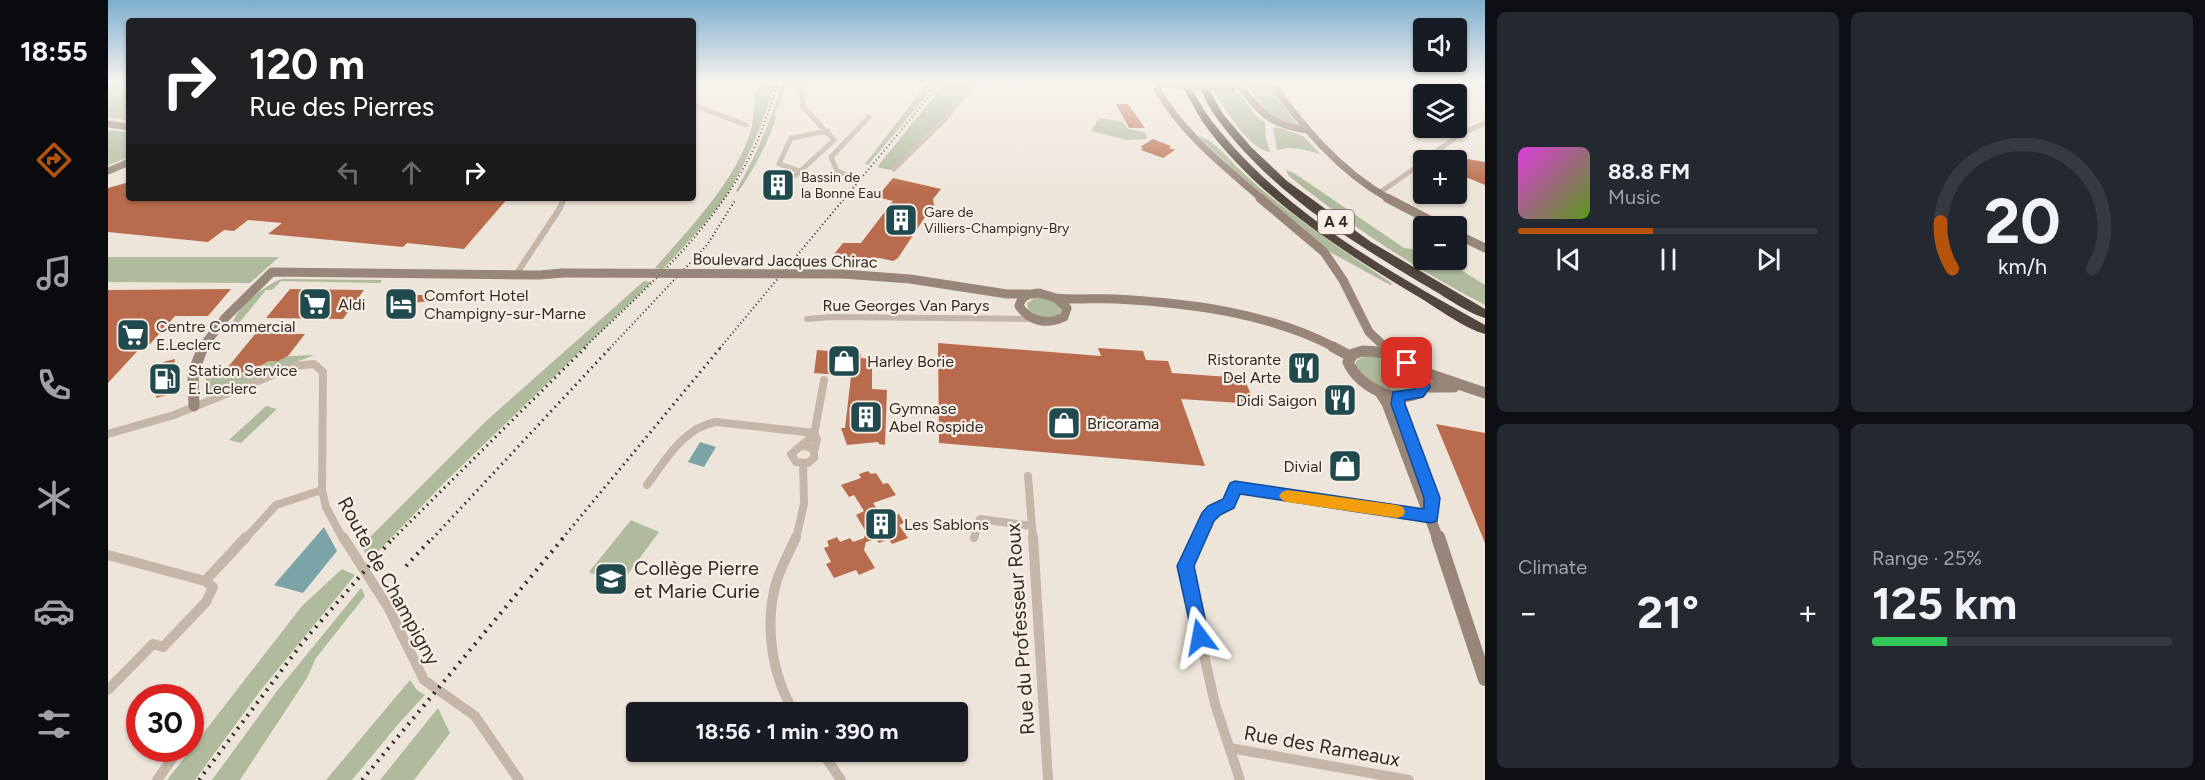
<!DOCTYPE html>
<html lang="en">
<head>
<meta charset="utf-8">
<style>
	:root { --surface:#171b24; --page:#242831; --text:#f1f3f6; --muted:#9ea1a6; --line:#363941; --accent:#b45309 }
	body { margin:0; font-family:Figtree,sans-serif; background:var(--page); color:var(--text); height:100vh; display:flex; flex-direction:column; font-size:22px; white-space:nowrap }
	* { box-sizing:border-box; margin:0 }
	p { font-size:20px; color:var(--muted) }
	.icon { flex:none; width:33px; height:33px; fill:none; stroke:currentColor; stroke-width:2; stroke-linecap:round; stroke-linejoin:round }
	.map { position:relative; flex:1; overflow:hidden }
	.side { display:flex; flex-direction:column; gap:12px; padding:12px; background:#0d0f14; width:720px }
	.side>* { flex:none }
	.banner { position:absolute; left:18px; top:18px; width:570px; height:183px; border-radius:6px; box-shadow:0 2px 4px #0004; background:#202124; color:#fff; overflow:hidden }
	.fabs { position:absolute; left:1305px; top:18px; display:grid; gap:12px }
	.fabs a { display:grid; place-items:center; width:54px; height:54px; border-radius:6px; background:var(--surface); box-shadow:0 2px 4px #0004; font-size:30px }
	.speed { position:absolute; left:18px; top:684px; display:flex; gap:12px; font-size:30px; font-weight:700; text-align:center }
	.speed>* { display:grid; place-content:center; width:78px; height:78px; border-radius:50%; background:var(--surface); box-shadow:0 2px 4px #0004; line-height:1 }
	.speed .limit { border:9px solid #d22; background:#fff; color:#111 }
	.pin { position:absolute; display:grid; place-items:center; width:51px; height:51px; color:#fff; margin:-26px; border-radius:12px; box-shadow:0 3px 9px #0006 }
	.me { position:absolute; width:66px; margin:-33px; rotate:347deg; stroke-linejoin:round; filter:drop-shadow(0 0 4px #0008) }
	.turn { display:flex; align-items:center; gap:21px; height:126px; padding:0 24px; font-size:27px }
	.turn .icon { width:78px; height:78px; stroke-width:2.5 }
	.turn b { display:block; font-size:42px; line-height:51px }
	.lanes { display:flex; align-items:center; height:57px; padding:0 24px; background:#0003; justify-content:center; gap:30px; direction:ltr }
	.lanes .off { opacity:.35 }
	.big { font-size:45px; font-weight:700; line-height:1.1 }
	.side .card { flex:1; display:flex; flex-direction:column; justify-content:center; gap:9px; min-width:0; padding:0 21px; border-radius:9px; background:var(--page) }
	.side .dial { align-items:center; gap:0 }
	.dial svg { height:156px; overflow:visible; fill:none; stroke:var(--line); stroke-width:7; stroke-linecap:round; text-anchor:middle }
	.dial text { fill:var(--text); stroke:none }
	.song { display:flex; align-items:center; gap:18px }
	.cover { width:72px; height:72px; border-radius:9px; background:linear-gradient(135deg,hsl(300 70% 55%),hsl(90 70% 35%)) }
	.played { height:6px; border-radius:3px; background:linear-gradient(90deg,var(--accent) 45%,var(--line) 45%) }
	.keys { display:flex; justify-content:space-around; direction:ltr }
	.heat { display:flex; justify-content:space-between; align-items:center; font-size:33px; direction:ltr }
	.charge { height:9px; border-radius:4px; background:linear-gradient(90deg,#34c759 25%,var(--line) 0) }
	.side .tiles { flex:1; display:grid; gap:12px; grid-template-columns:repeat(2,1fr) }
	.trip { position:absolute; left:518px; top:702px; width:342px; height:60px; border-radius:6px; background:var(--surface); box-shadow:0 2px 4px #0004; font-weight:700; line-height:60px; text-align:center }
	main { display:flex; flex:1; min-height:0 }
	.tabs { display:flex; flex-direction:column; width:108px; justify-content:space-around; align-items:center; background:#090b0e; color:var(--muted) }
	.tabs .icon { width:42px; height:42px }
	.tabs .selected { color:var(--accent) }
	.tabs b { font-size:27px; color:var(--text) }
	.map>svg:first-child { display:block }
	.green { fill:#afbb9c }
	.water { fill:#7ca4a8 }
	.building { fill:#b96c4d }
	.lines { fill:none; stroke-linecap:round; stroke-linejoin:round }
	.street-far3 { stroke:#c5b6a7; stroke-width:5 }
	.street-far2 { stroke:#c5b6a7; stroke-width:6 }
	.street-far1 { stroke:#c5b6a7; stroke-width:8 }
	.street { stroke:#c5b6a7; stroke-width:10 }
	.secondary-far3 { stroke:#988679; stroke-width:7 }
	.secondary-far2 { stroke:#988679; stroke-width:9 }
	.secondary-far1 { stroke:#988679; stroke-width:11 }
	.secondary { stroke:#988679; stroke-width:14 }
	.highway { fill:#52463f; fill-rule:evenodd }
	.rail-far2 { stroke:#322b27; stroke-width:2; stroke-dasharray:1 3; stroke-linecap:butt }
	.rail-far1 { stroke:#322b27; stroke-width:3; stroke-dasharray:1.5 4.5; stroke-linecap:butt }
	.rail { stroke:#322b27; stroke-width:4; stroke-dasharray:2 6; stroke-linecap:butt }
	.secondary-bridge-far1 { stroke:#988679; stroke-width:7 }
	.secondary-bridge { stroke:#988679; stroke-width:9 }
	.route { fill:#1a73e8; stroke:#114b97; stroke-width:1.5 }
	.slow { fill:#f59e0b }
	.labels { text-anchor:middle; stroke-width:4.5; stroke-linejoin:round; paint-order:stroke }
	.far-poi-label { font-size:14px; fill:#322b27; stroke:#f7efe5; text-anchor:start }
	.shield { fill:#f7efe5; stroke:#6d6660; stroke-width:1.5 }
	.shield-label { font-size:15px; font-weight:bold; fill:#322b27 }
	.street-label { font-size:16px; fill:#322b27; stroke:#f7efe5 }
	.poi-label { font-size:16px; fill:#322b27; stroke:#f7efe5; text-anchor:start }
	.near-poi-label { font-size:20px; fill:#322b27; stroke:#f7efe5; text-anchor:start }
	.near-street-label { font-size:20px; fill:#322b27; stroke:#f7efe5 }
</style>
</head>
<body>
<main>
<nav class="tabs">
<b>18:55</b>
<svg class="icon selected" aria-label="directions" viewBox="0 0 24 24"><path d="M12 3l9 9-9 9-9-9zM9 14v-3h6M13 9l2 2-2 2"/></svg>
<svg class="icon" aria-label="music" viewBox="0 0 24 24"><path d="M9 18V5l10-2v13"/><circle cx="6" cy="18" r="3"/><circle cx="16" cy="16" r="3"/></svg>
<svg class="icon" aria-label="phone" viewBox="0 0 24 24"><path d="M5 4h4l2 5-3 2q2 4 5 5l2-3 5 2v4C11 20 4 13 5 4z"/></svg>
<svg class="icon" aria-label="climate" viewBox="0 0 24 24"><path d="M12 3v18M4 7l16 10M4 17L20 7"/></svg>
<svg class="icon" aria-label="car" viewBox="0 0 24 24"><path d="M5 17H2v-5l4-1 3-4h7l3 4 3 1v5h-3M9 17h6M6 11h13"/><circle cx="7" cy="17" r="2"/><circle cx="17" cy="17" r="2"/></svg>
<svg class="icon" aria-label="filters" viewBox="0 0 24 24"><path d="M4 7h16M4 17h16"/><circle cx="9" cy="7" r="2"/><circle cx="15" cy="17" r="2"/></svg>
</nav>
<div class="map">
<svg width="1377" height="780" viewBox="0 0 1377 780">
	<rect width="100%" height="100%" fill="#eee5da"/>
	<path class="green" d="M0 81H21V121L0 117Z
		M651 81H668C656 120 642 156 621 191 603 219 578 244 555 269L547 268C581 229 628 181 643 130 646 119 646 105 647 93H651Z
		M675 81H684L677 89 667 114 668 117C660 144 646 168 630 192L628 191C648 156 663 120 675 81Z
		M821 81H831L760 165 757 164Z
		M839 81H869L834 121 782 170 769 167Z
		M1136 81H1157L1189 124 1186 126 1160 116Z
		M1105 90 1131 93 1150 118 1157 122 1158 139 1162 152C1140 149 1116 107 1105 90Z
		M991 118 1015 122 1020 129 1037 132 1039 139 1019 140 983 131Z
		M1169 127 1195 136 1212 154C1197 150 1185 146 1169 150L1165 128Z
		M0 130 21 132V157L0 165Z
		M1090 136C1105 139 1118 156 1129 167 1176 212 1231 248 1285 284L1282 285 1222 252 1130 174Z
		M1178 170 1186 173 1296 248 1304 249 1315 246 1316 260H1337L1377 285V305C1307 269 1242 225 1181 176Z
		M0 257H171L142 283 0 282Z
		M174 279 274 280 272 283 173 281 164 290H158L131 323 125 322C130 306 158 284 174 279Z
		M536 281 544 282 336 483 262 560 255 549 263 536 377 422Z
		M933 297 946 300 954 308 951 316 932 317 921 311 919 303 927 298Z
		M206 355 115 391H100L98 387V368L117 371 115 373 138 374 163 361 181 356Z
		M1261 355C1282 358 1301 364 1311 384L1309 389 1294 393 1262 383 1247 365 1249 360Z
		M158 406 169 409 133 443 121 440Z
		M523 520 551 532 511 586 481 572Z
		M234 569 247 575 152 691 87 780H59L194 606Z
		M253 588 257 596 208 658 199 678 132 780H104L169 691Z
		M302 680 309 690 317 695 292 722 244 780H218Z
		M330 708 342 733 306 780H272Z"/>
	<path class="water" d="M592 442 608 447 596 467 580 462Z
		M216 527 229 551 195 593 166 585Z"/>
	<path class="building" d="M1008 104H1020L1037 128H1021Z
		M1045 139 1063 146 1061 148 1067 150 1055 158 1033 150 1035 148 1032 147Z
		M1348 157 1377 162V185L1348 173Z
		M666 177 681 179 673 193 658 191Z
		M785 178 833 189 825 199 827 213 821 211 790 258 785 261 772 258H723L735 243H753L785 201 769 197Z
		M21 182V198H400L356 249 299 243 295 247 160 234 174 223 140 220 126 231 116 230 100 242 0 232V188Z
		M123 289 100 316H67L42 344H36L0 383V290Z
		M182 289 256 290 235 319 158 318Z
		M306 295H320L321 301 305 303 304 306H300L299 312 290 313 292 307 285 308 287 298Z
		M148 333 197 334 180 356 170 361H162L138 373H115Z
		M830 343 993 356 990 348 1035 351 1038 360 1060 361 1064 373 1136 378 1147 404 1073 399 1097 466 831 443Z
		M709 350 753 354V358L764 359V389L779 390 777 445 771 444 770 442 739 445 733 428H737L743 376 706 373Z
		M67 359 60 395 48 398 55 362Z
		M1328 424 1377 433V543Z
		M760 471 763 474 768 473 775 484 780 483 788 495 765 503 776 520 791 514 796 523 791 525 800 538 784 544 781 539 771 543 768 539 758 542 756 550 767 568 751 575 748 570 726 578 718 564 723 562 716 548 721 546 719 541 729 537 732 542 742 538 745 542 756 538 758 532 748 515 756 511 746 495 741 497 733 485 753 478 751 474Z"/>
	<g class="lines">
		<path class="street-far3" d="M1361 81 1377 87
			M585 105 638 125
			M1317 160 1351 135 1377 123
			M786 169 836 120 869 81
			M692 171 671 164 683 138 720 131
			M739 175 729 171 723 157 761 117
			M687 176 726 140 695 107 691 81
			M1271 193 1316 162"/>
		<path class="street-far2" d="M411 270 452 208 456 198
			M699 319 724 317 925 319"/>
		<path class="street-far1" d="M0 434 66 415 187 366 206 364 215 372 214 490 218 507 235 539
			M694 446 702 447 706 452V458L700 463 688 462 683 454 706 435
			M706 452 709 439 706 435 716 380
			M920 476 925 539
			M539 485C557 461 576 427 608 422L707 433
			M866 538 872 519 924 526
			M137 539 168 505 214 490
			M688 539 696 504 695 463
			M1091 539 1103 512 1121 503 1127 487 1323 517"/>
		<path class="street" d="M235 537 280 607 316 680 367 716 411 780
			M925 537 940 780
			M1092 537 1077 571 1107 704 1132 780
			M0 555 97 581
			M0 690 45 644 55 647 98 602 105 587 97 581 138 537
			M686 712C663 674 656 622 669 580 674 565 682 551 688 537
			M1122 748 1301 780
			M714 752 733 780
			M49 780 72 748"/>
		<path class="secondary-far3" d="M1129 81C1150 111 1161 125 1199 130
			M1162 81C1196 128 1230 170 1281 199
			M1060 84 1051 85 1049 89C1074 133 1116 166 1154 199
			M0 124 21 127
			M0 171 21 162"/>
		<path class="secondary-far2" d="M1152 198 1216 252 1235 280 1261 332 1278 348
			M1279 198 1333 226
			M1348 234 1377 248
			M735 274 802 279 899 294H920
			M931 293 948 298 959 308 956 317C939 325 922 322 911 306 914 295 920 294 931 293Z
			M948 298C968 300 988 298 1008 299 1082 303 1162 313 1228 348
			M94 348 117 318 164 272 432 275 454 273"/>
		<path class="secondary-far1" d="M1225 347 1242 356
			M1276 347 1287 357
			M1255 351C1279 351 1304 359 1316 381L1313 392C1287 405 1251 387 1240 362L1245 354Z
			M1309 370 1377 393
			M1316 387H1346
			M1271 391 1279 403 1330 539
			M1290 396V404L1324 498 1323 516
			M86 406 85 373 95 347"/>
		<path class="secondary" d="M1330 537 1377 679"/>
		<path class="highway" d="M1071 81H1079C1087 94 1094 108 1103 120 1173 211 1278 270 1377 325V334C1357 329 1328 307 1309 296 1232 250 1147 196 1094 121 1086 108 1079 94 1071 81Z
			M1088 81H1096L1115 114 1143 147 1179 181 1263 242 1377 309V318C1357 312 1332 293 1313 283 1239 239 1159 188 1108 117 1100 106 1095 93 1088 81Z"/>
		<path class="rail-far2" d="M476 348C538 288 607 229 645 150 656 128 663 104 670 81
			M502 348 599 245 628 199
			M612 348 834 81"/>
		<path class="rail-far1" d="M285 539 478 347
			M324 539 503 347
			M454 539 613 347"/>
		<path class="rail" d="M298 566 325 537
			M91 780 195 642 286 537
			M254 780 456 537"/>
		<path class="secondary-bridge-far1" d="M1060 84 1124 89"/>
		<path class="secondary-bridge" d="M454 273 735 274"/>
	</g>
	<linearGradient id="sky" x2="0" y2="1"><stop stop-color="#7daece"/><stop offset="0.43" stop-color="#f7f3ee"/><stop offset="1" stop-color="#f7f3ee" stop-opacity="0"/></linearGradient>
	<rect width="1377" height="190" fill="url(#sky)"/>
	<path class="route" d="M1299 359 1317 371 1322 387 1315 397 1297 400V404L1332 498 1329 521 1323 523 1132 494 1126 508 1112 515 1106 521 1086 566 1101 637 1099 643 1092 646 1086 643 1069 566 1094 513 1100 506 1115 499 1122 483 1127 481 1316 509V498L1283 404 1285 392 1306 389 1309 386 1306 376 1292 363Z"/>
	<path class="slow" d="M1179 490 1289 505 1295 507 1297 512 1295 516 1289 518 1179 502 1174 500 1171 496 1174 492Z"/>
	<defs>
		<symbol id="building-square" viewBox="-11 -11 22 22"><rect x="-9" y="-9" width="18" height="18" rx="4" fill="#214a4f" stroke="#f7efe5"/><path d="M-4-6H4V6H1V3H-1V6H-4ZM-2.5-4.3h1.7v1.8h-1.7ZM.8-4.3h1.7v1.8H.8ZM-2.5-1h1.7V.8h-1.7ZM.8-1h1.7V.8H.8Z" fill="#fff"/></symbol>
		<symbol id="supermarket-square" viewBox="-11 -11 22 22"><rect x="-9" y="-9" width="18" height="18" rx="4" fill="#214a4f" stroke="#f7efe5"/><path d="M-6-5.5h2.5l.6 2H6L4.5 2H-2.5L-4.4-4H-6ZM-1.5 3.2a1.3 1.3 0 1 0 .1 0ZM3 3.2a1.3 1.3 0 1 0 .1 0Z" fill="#fff"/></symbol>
		<symbol id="hotel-square" viewBox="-11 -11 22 22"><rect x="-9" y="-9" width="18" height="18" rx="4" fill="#214a4f" stroke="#f7efe5"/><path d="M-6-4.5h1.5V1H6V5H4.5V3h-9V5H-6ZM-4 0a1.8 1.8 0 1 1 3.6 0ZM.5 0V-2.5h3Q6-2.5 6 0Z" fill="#fff"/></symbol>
		<symbol id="shop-square" viewBox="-11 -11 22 22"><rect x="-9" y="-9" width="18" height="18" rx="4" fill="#214a4f" stroke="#f7efe5"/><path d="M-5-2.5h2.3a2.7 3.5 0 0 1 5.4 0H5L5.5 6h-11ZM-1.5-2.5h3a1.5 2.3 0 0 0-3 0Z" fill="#fff"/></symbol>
		<symbol id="restaurant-square" viewBox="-11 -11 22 22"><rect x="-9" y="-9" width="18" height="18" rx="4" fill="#214a4f" stroke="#f7efe5"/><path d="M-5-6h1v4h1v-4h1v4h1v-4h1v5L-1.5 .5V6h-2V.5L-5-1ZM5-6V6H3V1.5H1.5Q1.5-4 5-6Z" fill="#fff"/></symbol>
		<symbol id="fuel-square" viewBox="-11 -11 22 22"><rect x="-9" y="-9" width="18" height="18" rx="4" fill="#214a4f" stroke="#f7efe5"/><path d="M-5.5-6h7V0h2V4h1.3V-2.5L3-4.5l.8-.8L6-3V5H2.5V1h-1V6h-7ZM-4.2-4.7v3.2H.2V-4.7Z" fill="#fff"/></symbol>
		<symbol id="school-square" viewBox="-11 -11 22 22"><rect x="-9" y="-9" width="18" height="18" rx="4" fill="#214a4f" stroke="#f7efe5"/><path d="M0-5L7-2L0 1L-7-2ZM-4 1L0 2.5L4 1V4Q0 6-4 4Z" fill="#fff"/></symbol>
	</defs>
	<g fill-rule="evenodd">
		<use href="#building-square" x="651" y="166" width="38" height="38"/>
		<use href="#building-square" x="774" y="201" width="38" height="38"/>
		<use href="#supermarket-square" x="188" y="285" width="38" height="38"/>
		<use href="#hotel-square" x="274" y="285" width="38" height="38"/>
		<use href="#supermarket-square" x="6" y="316" width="38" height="38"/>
		<use href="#shop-square" x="717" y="342" width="38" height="38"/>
		<use href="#restaurant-square" x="1177" y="349" width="38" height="38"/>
		<use href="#fuel-square" x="38" y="360" width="38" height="38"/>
		<use href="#restaurant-square" x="1213" y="381" width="38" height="38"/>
		<use href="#building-square" x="739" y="398" width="38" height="38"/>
		<use href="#shop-square" x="937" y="404" width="38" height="38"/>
		<use href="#shop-square" x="1218" y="447" width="38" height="38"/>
		<use href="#building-square" x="754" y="505" width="38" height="38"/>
		<use href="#school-square" x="484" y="560" width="38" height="38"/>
	</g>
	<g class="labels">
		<g class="far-poi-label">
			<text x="693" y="182">Bassin de<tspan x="693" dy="16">la Bonne Eau</tspan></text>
			<text x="816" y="217">Gare de<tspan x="816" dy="16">Villiers-Champigny-Bry</tspan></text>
		</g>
		<rect class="shield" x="1210" y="210" width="36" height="24" rx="4.5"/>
		<g class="shield-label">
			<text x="1228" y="227">A 4</text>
		</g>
		<g class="street-label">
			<text transform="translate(677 260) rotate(1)" y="6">Boulevard Jacques Chirac</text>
			<text x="798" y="311">Rue Georges Van Parys</text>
		</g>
		<g class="poi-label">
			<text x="316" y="301">Comfort Hotel<tspan x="316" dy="18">Champigny-sur-Marne</tspan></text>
			<text x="230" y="310">Aldi</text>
			<text x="48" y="332">Centre Commercial<tspan x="48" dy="18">E.Leclerc</tspan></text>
			<text x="1173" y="365" text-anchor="end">Ristorante<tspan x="1173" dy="18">Del Arte</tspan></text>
			<text x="759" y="367">Harley Borie</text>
			<text x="80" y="376">Station Service<tspan x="80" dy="18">E. Leclerc</tspan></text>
			<text x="1209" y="406" text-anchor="end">Didi Saigon</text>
			<text x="781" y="414">Gymnase<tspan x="781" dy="18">Abel Rospide</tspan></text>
			<text x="979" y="429">Bricorama</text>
			<text x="1214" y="472" text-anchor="end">Divial</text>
			<text x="796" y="530">Les Sablons</text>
		</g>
		<g class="near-poi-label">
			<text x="526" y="575">Collège Pierre<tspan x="526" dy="23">et Marie Curie</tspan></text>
		</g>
		<g class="near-street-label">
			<text transform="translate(281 581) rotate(61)" y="7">Route de Champigny</text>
			<text transform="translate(912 629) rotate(-94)" y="7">Rue du Professeur Roux</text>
			<text transform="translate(1214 746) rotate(10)" y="7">Rue des Rameaux</text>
		</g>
	</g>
</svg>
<div class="fabs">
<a><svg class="icon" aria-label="sound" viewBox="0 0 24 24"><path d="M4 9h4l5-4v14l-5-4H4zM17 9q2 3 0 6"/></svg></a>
<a><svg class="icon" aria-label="layers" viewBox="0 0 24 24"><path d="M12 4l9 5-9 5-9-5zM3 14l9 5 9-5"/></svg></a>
<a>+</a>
<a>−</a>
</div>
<div class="speed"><div class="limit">30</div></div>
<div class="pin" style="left:1299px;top:363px;background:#d93025"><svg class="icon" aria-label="arrive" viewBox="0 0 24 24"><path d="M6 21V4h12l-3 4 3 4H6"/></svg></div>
<svg class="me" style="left:1092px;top:637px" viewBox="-20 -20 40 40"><path d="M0-17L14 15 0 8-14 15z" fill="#1a73e8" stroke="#fff" stroke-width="4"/></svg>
<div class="trip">18:56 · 1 min · 390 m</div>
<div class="banner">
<div class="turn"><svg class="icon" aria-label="right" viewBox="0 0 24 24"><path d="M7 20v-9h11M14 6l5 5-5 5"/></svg><div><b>120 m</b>Rue des Pierres</div></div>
<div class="lanes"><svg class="icon off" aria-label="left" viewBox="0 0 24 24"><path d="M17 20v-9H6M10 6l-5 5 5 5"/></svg><svg class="icon off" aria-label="ahead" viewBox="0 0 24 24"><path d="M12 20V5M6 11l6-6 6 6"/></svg><svg class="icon" aria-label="right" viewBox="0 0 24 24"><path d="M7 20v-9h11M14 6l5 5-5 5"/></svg></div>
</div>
</div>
<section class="side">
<div class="tiles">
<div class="card">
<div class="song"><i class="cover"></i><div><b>88.8 FM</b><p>Music</p></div></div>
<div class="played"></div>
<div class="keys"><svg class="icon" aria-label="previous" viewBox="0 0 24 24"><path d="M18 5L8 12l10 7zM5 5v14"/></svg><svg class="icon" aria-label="pause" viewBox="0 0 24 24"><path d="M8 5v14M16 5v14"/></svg><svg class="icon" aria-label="next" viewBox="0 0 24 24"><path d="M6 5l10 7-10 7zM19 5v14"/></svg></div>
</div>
<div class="card dial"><svg viewBox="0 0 100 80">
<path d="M14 69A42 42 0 1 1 86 69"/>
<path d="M14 69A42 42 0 0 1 8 45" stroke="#b45309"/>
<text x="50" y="56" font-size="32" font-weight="700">20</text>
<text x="50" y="72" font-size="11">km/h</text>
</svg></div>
<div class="card"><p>Climate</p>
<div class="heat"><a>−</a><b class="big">21°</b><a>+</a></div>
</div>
<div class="card"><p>Range · 25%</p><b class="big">125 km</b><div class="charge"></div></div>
</div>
</section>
</main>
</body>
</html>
